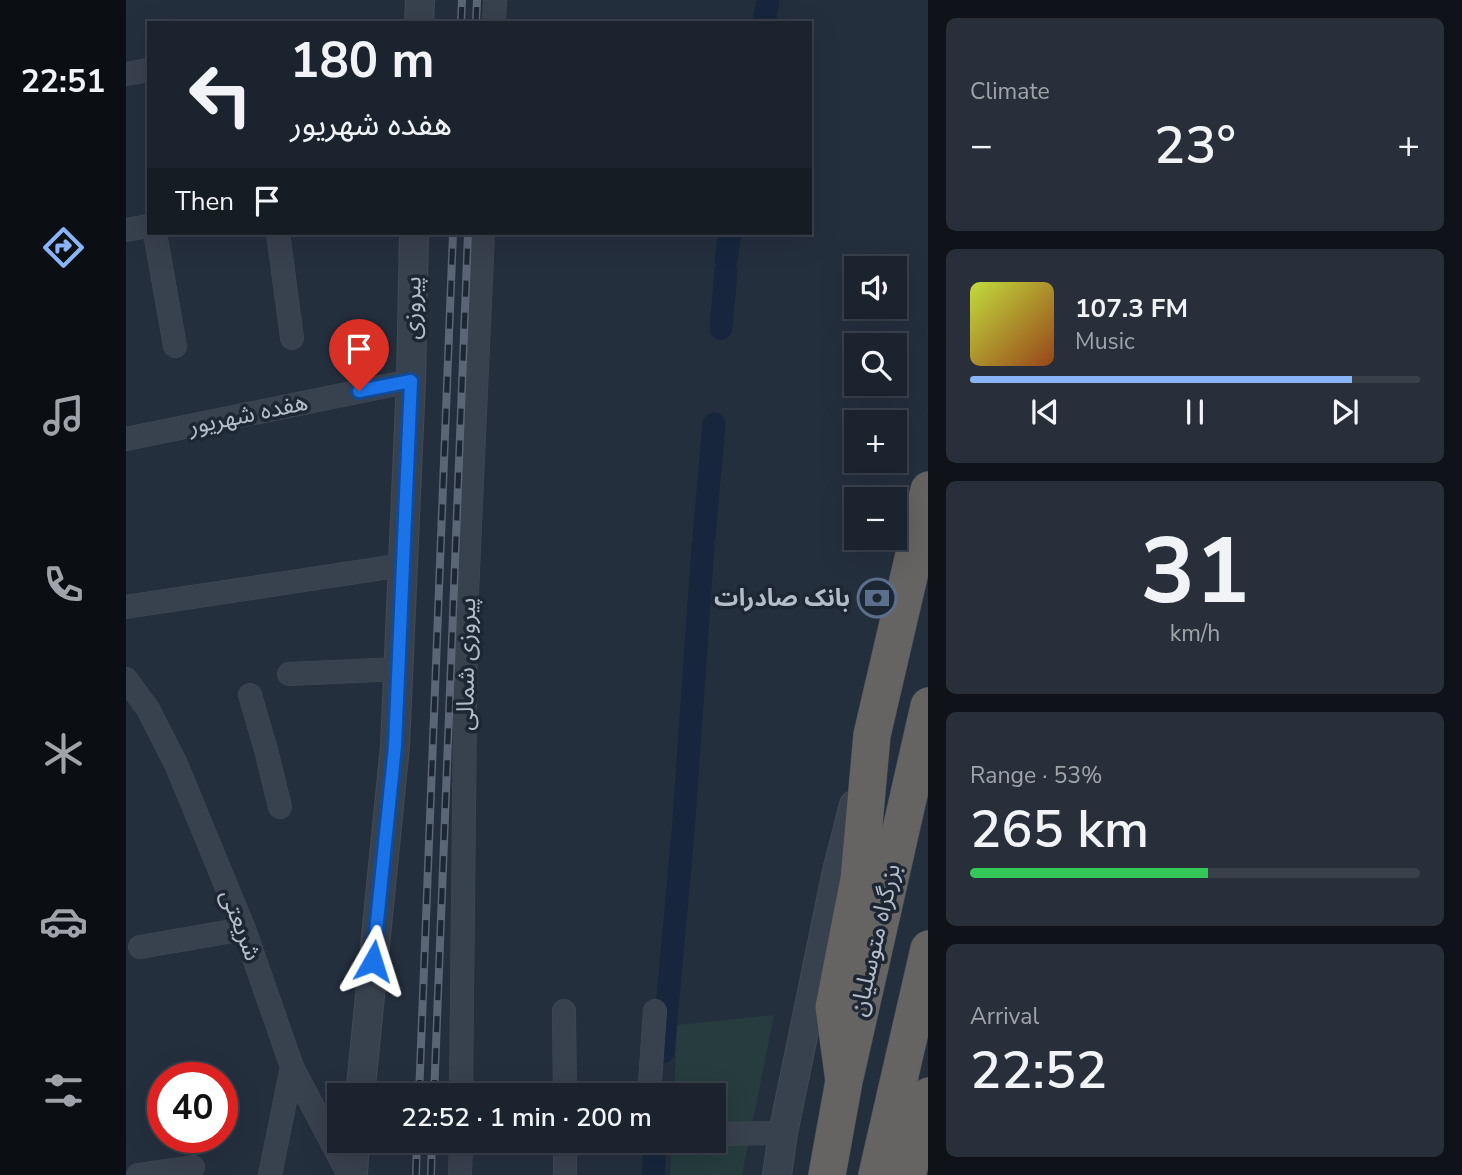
<!DOCTYPE html>
<html lang="en">
<head>
<meta charset="utf-8">
<style>
	:root { --surface:#1b232e; --page:#282f3a; --text:#f1f3f6; --muted:#a0a4aa; --line:#39404a; --accent:#8ab4f8 }
	body { margin:0; font-family:"Nunito Sans","Noto Sans Arabic",sans-serif; background:var(--page); color:var(--text); height:100vh; display:flex; flex-direction:column; font-size:26px; white-space:nowrap }
	* { box-sizing:border-box; margin:0 }
	p { font-size:23px; color:var(--muted) }
	.icon { flex:none; width:38px; height:38px; fill:none; stroke:currentColor; stroke-width:2; stroke-linecap:round; stroke-linejoin:round }
	.map { position:relative; flex:1; overflow:hidden }
	.panel { display:flex; flex-direction:column; gap:18px; padding:18px; background:#0f1319; width:534px }
	.panel>* { flex:none }
	.hud { position:absolute; left:21px; top:21px; width:665px; height:214px; border-radius:0px; box-shadow:0 7px 28px #0002,0 0 0 2px var(--line); background:#1b232e; color:var(--text); overflow:hidden }
	.buttons { position:absolute; left:718px; top:256px; display:grid; gap:14px }
	.buttons a { display:grid; place-items:center; width:63px; height:63px; border-radius:0px; background:var(--surface); box-shadow:0 7px 28px #0002,0 0 0 2px var(--line); font-size:35px }
	.speed { position:absolute; left:21px; top:1062px; display:flex; gap:14px; font-size:35px; font-weight:700; text-align:center }
	.speed>* { display:grid; place-content:center; width:91px; height:91px; border-radius:50%; background:var(--surface); box-shadow:0 7px 28px #0002,0 0 0 2px var(--line); line-height:1 }
	.speed .limit { border:10px solid #d22; background:#fff; color:#111 }
	.pin { position:absolute; display:grid; place-items:center; width:60px; height:60px; color:#fff; margin:-72px -30px; border-radius:50% 50% 50% 0; rotate:-45deg; box-shadow:0 0 7px #0007 }
	.pin .icon { rotate:45deg }
	.me { position:absolute; width:77px; margin:-38px; rotate:6deg; stroke-linejoin:round; filter:drop-shadow(0 0 5px #0008) }
	.turn { display:flex; align-items:center; gap:24px; height:147px; padding:0 28px; font-size:32px }
	.turn .icon { width:91px; height:91px; stroke-width:2.5 }
	.turn b { display:block; font-size:49px; line-height:60px }
	.then { display:flex; align-items:center; height:66px; padding:0 28px; background:#0003; gap:14px; font-size:26px }
	.big { font-size:52px; font-weight:600; line-height:1.1 }
	.panel .widget { flex:1; display:flex; flex-direction:column; justify-content:center; gap:10px; min-width:0; padding:0 24px; border-radius:10px; background:var(--page) }
	.panel .dial { align-items:center; gap:0 }
	.dial b { font-size:91px; line-height:1 }
	.song { display:flex; align-items:center; gap:21px }
	.cover { width:84px; height:84px; border-radius:10px; background:linear-gradient(135deg,hsl(70 70% 55%),hsl(20 70% 35%)) }
	.played { height:7px; border-radius:4px; background:linear-gradient(90deg,var(--accent) 85%,var(--line) 85%) }
	.keys { display:flex; justify-content:space-around; direction:ltr }
	.heat { display:flex; justify-content:space-between; align-items:center; font-size:38px; direction:ltr }
	.charge { height:10px; border-radius:5px; background:linear-gradient(90deg,#34c759 53%,var(--line) 0) }
	.trip { position:absolute; left:201px; top:1083px; width:399px; height:70px; border-radius:0px; background:var(--surface); box-shadow:0 7px 28px #0002,0 0 0 2px var(--line); font-weight:600; line-height:70px; text-align:center }
	main { display:flex; flex:1; min-height:0 }
	.dock { display:flex; flex-direction:column; width:126px; justify-content:space-around; align-items:center; background:#0b0e12; color:var(--muted) }
	.dock .icon { width:49px; height:49px }
	.dock .on { color:var(--accent) }
	.dock b { font-size:32px; color:var(--text) }
	.map>svg:first-child { display:block }
	.green { fill:#263c3f }
	.lines { fill:none; stroke-linecap:round; stroke-linejoin:round }
	.canal { stroke:#17263c; stroke-width:23 }
	.minor-casing { stroke:#414a57; stroke-width:24 }
	.tertiary-casing { stroke:#414a57; stroke-width:30 }
	.trunk-casing { stroke:#434c59; stroke-width:38 }
	.minor { stroke:#38414e; stroke-width:23 }
	.tertiary { stroke:#38414e; stroke-width:28 }
	.trunk { stroke:#656462; stroke-width:37 }
	.rail-casing { stroke:#5a6575; stroke-width:8 }
	.rail { stroke:#1d2633; stroke-width:5; stroke-dasharray:16; stroke-linecap:butt }
	.route-casing { stroke:#114b97; stroke-width:18 }
	.route { stroke:#1a73e8; stroke-width:12 }
	.labels { text-anchor:middle; stroke-width:7; stroke-linejoin:round; paint-order:stroke }
	.street-label { font-size:24px; fill:#b4bcc9; stroke:#1d2633 }
	.poi-label { font-size:24px; font-weight:bold; fill:#b4bcc9; stroke:#1d2633; text-anchor:end }
</style>
</head>
<body>
<main>
<nav class="dock">
<b>22:51</b>
<svg class="icon on" aria-label="directions" viewBox="0 0 24 24"><path d="M12 3l9 9-9 9-9-9zM9 14v-3h6M13 9l2 2-2 2"/></svg>
<svg class="icon" aria-label="music" viewBox="0 0 24 24"><path d="M9 18V5l10-2v13"/><circle cx="6" cy="18" r="3"/><circle cx="16" cy="16" r="3"/></svg>
<svg class="icon" aria-label="phone" viewBox="0 0 24 24"><path d="M5 4h4l2 5-3 2q2 4 5 5l2-3 5 2v4C11 20 4 13 5 4z"/></svg>
<svg class="icon" aria-label="climate" viewBox="0 0 24 24"><path d="M12 3v18M4 7l16 10M4 17L20 7"/></svg>
<svg class="icon" aria-label="car" viewBox="0 0 24 24"><path d="M5 17H2v-5l4-1 3-4h7l3 4 3 1v5h-3M9 17h6M6 11h13"/><circle cx="7" cy="17" r="2"/><circle cx="17" cy="17" r="2"/></svg>
<svg class="icon" aria-label="filters" viewBox="0 0 24 24"><path d="M4 7h16M4 17h16"/><circle cx="9" cy="7" r="2"/><circle cx="15" cy="17" r="2"/></svg>
</nav>
<div class="map">
<svg width="803" height="1175" viewBox="0 0 803 1175">
	<rect width="100%" height="100%" fill="#242f3e"/>
	<path class="green" d="M648 1015 616 1175H544L546 1141H588V1096L548 1095 551 1025Z"/>
	<g class="lines">
		<path class="canal" d="M638 23 642 0
			M600 259 604 233
			M595 328 600 271
			M578 536 588 424
			M537 1052 557 833 577 546
			M527 1175 529 1153"/>
		<defs>
			<path id="minor" d="M368 23 369 0
				M0 74 23 70
				M0 230 23 226
				M29 233 49 346
				M152 233 166 338
				M0 439 285 381
				M0 607 277 565
				M163 674 273 669
				M0 679 22 709 50 764 118 929 166 1067 223 1175
				M124 695 140 750 154 807
				M14 947 118 929
				M438 1011 439 1096
				M335 1096 340 616 357 233
				M523 1096 529 1011
				M588 1134 657 1133
				M439 1141V1175
				M12 1175 67 1167
				M144 1175 166 1067
				M334 1175 335 1141"/>
			<path id="tertiary" d="M293 23 294 0
				M234 1096 269 746 285 381 288 233
				M227 1175 229 1141
				M651 1175 657 1133 711 871 728 805"/>
			<path id="trunk" d="M718 1081 708 1007 733 879 746 735 803 490
				M701 1175 718 1081 803 706
				M751 1175 803 949
				M781 1175 803 1096"/>
		</defs>
		<use href="#minor" class="minor-casing"/>
		<use href="#tertiary" class="tertiary-casing"/>
		<use href="#trunk" class="trunk-casing"/>
		<use href="#minor" class="minor"/>
		<use href="#tertiary" class="tertiary"/>
		<use href="#trunk" class="trunk"/>
		<defs>
			<path id="rail" d="M335 23 336 0
				M350 23 351 0
				M293 1096 327 233
				M308 1096 342 233
				M290 1175 291 1141
				M305 1175 306 1141"/>
		</defs>
		<use href="#rail" class="rail-casing"/>
		<use href="#rail" class="rail"/>
	</g>
	<g class="lines">
		<defs>
			<path id="route" d="M233 391 285 381 269 746 247 961"/>
		</defs>
		<use href="#route" class="route-casing"/>
		<use href="#route" class="route"/>
	</g>
	<defs>
		<symbol id="bank-ring" viewBox="-11 -11 22 22"><circle r="9.5" fill="#1d2633" stroke="#5c6f8a" stroke-width="1.5"/><path d="M-6-4H6V4H-6ZM0-2.3a2.3 2.3 0 1 0 0 4.6a2.3 2.3 0 1 0 0-4.6Z" fill="#5c6f8a"/></symbol>
	</defs>
	<g fill-rule="evenodd">
		<use href="#bank-ring" x="729" y="576" width="44" height="44"/>
	</g>
	<g class="labels">
		<g class="street-label">
			<text transform="translate(286 308) rotate(-89)" y="8">پیروزی</text>
			<text transform="translate(122 414) rotate(-12)" y="8">هفده شهریور</text>
			<text transform="translate(340 664) rotate(-89)" y="8">پیروزی شمالی</text>
			<text transform="translate(115 925) rotate(69)" y="8">شریعتی</text>
			<text transform="translate(749 940) rotate(-77)" y="8">بزرگراه متوسلیان</text>
		</g>
		<g class="poi-label">
			<text x="724" y="606">بانک صادرات</text>
		</g>
	</g>
</svg>
<div class="buttons">
<a><svg class="icon" aria-label="sound" viewBox="0 0 24 24"><path d="M4 9h4l5-4v14l-5-4H4zM17 9q2 3 0 6"/></svg></a>
<a><svg class="icon" aria-label="search" viewBox="0 0 24 24"><circle cx="10" cy="10" r="6"/><path d="M15 15l6 6"/></svg></a>
<a>+</a>
<a>−</a>
</div>
<div class="speed"><div class="limit">40</div></div>
<div class="pin" style="left:233px;top:391px;background:#d93025"><svg class="icon" aria-label="arrive" viewBox="0 0 24 24"><path d="M6 21V4h12l-3 4 3 4H6"/></svg></div>
<svg class="me" style="left:247px;top:961px" viewBox="-20 -20 40 40"><path d="M0-17L14 15 0 8-14 15z" fill="#1a73e8" stroke="#fff" stroke-width="4"/></svg>
<div class="trip">22:52 · 1 min · 200 m</div>
<div class="hud">
<div class="turn"><svg class="icon" aria-label="left" viewBox="0 0 24 24"><path d="M17 20v-9H6M10 6l-5 5 5 5"/></svg><div><b>180 m</b>هفده شهریور</div></div>
<div class="then">Then<svg class="icon" aria-label="arrive" viewBox="0 0 24 24"><path d="M6 21V4h12l-3 4 3 4H6"/></svg></div>
</div>
</div>
<section class="panel">
<div class="widget"><p>Climate</p>
<div class="heat"><a>−</a><b class="big">23°</b><a>+</a></div>
</div>
<div class="widget">
<div class="song"><i class="cover"></i><div><b>107.3 FM</b><p>Music</p></div></div>
<div class="played"></div>
<div class="keys"><svg class="icon" aria-label="previous" viewBox="0 0 24 24"><path d="M18 5L8 12l10 7zM5 5v14"/></svg><svg class="icon" aria-label="pause" viewBox="0 0 24 24"><path d="M8 5v14M16 5v14"/></svg><svg class="icon" aria-label="next" viewBox="0 0 24 24"><path d="M6 5l10 7-10 7zM19 5v14"/></svg></div>
</div>
<div class="widget dial"><b>31</b><p>km/h</p></div>
<div class="widget"><p>Range · 53%</p><b class="big">265 km</b><div class="charge"></div></div>
<div class="widget"><p>Arrival</p><b class="big">22:52</b></div>
</section>
</main>
</body>
</html>
